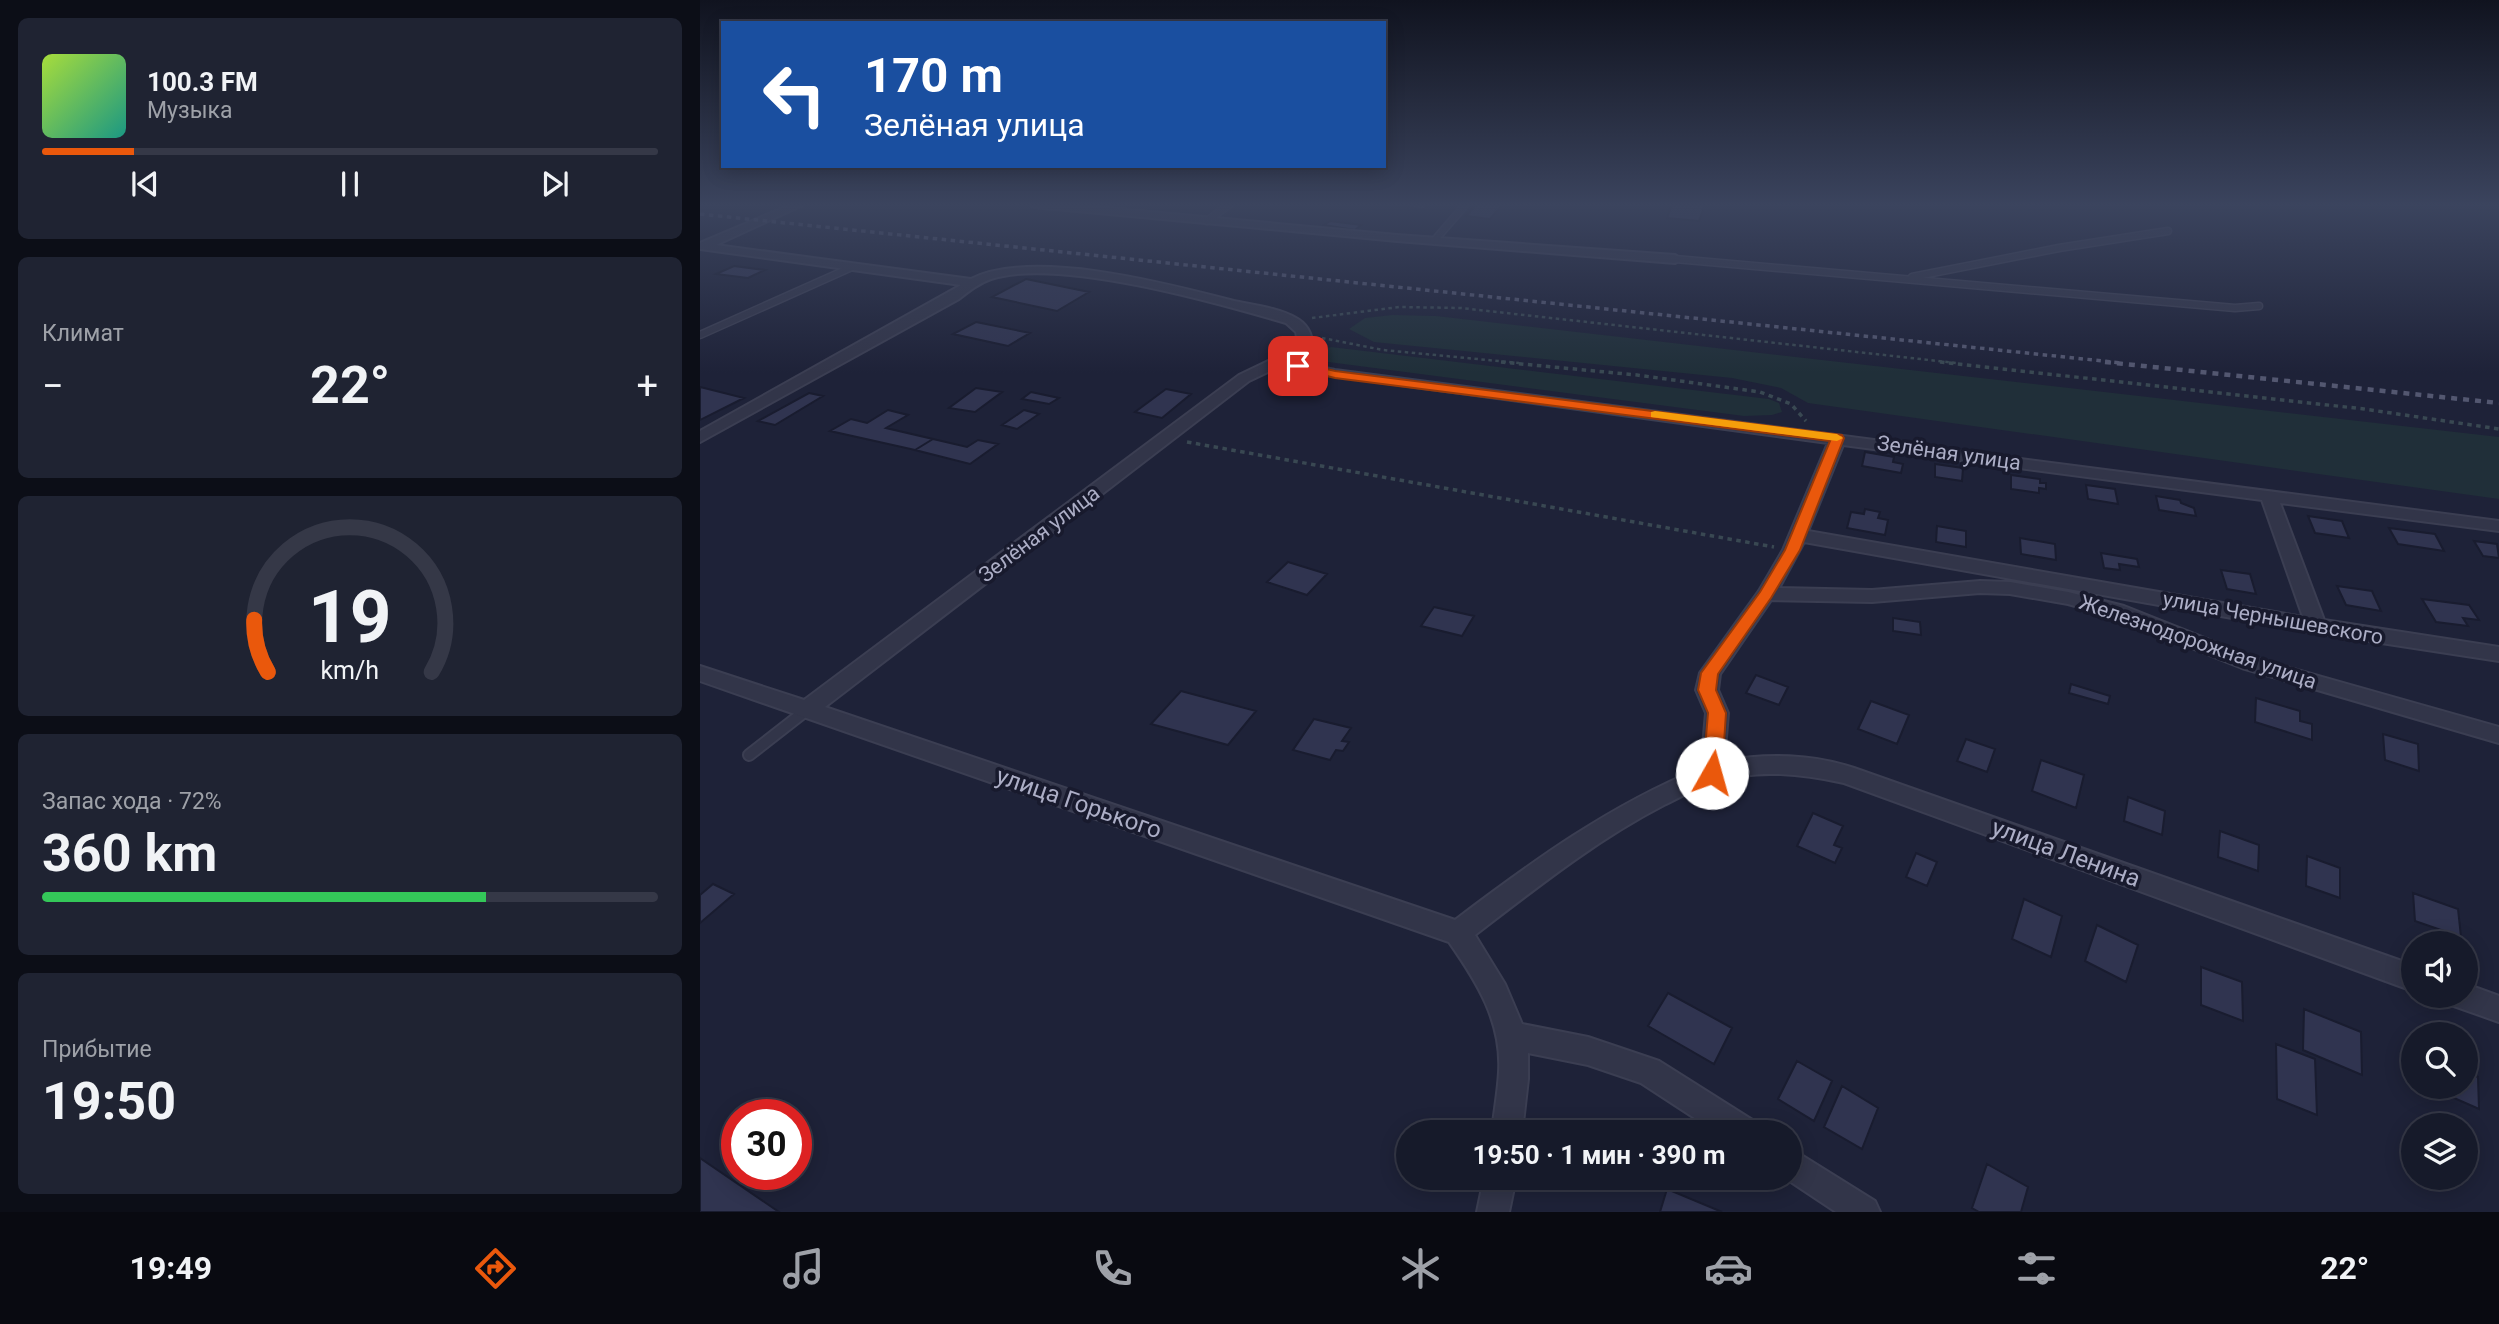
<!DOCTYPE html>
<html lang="ru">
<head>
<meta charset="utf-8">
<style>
	:root { --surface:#161a2a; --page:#1f2332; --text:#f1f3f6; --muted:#9ea1a8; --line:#353847; --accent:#ea580c }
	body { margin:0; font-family:Roboto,sans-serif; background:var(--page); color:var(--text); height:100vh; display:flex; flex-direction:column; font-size:26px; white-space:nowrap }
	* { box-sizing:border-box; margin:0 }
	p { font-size:23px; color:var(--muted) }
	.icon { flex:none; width:38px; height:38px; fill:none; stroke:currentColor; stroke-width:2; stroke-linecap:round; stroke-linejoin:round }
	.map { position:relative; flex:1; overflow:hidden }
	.panel { display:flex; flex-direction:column; gap:18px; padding:18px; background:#0c0e17; width:700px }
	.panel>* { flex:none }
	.banner { position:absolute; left:21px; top:21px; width:665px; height:147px; border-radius:0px; box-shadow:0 4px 18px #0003,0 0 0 2px var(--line); background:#1a4fa0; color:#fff; overflow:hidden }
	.controls { position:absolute; left:1701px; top:931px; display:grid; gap:14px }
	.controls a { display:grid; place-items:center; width:77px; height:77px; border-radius:50%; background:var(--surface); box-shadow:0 4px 18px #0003,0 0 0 2px var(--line); font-size:35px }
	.speed { position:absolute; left:21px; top:1099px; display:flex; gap:14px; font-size:35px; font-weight:700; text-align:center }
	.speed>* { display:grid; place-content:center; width:91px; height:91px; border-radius:50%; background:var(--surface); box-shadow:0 4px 18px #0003,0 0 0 2px var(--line); line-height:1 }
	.speed .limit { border:10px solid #d22; background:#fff; color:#111 }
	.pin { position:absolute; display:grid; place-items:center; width:60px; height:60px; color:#fff; margin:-30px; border-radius:14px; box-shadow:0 4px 10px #0006 }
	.me { position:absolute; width:77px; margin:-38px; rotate:7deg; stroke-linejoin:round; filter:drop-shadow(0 0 5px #0008) }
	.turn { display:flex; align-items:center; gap:24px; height:147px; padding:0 28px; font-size:32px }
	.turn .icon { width:91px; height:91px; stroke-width:2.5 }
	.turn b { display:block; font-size:49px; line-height:60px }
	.big { font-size:52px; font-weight:700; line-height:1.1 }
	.panel .widget { flex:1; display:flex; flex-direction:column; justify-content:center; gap:10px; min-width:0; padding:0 24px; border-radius:10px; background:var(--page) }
	.panel .dial { align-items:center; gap:0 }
	.dial svg { height:182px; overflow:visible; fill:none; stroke:var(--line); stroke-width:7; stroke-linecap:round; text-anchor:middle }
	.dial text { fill:var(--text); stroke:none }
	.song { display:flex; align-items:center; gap:21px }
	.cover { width:84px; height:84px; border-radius:10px; background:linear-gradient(135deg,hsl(80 70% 55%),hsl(170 70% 35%)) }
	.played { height:7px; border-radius:4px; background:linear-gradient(90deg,var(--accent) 15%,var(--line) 15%) }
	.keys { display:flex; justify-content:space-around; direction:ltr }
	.heat { display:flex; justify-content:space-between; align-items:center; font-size:38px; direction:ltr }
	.charge { height:10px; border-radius:5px; background:linear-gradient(90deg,#34c759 72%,var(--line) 0) }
	.trip { position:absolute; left:696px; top:1120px; width:406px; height:70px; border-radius:35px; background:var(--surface); box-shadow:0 4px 18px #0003,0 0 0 2px var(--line); font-weight:700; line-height:70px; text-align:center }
	.tab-bar { display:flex; height:112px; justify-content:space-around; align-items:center; background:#090a11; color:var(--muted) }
	.tab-bar .icon { width:49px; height:49px }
	.tab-bar .current { color:var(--accent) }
	.tab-bar b { font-size:32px; color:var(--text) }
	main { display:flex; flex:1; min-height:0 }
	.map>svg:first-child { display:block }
	.green { fill:#202f39 }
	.building { fill:#303450; stroke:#191c2f; stroke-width:2 }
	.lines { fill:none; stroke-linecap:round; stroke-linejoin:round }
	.lane-far1-casing { stroke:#3b3e52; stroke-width:9 }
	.lane-casing { stroke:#3b3e52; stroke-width:14 }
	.street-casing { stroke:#3b3e52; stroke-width:4 }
	.path-far1 { stroke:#394852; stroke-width:2.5; stroke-dasharray:3.5 3.5; stroke-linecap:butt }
	.path { stroke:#394852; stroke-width:3.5; stroke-dasharray:4.5 4.5; stroke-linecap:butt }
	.lane-far1 { stroke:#323549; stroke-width:6 }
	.lane { stroke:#323549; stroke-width:10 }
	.street { fill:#323549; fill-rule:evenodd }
	.rail-far1 { stroke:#535770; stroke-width:3.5; stroke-dasharray:4.5 4.5; stroke-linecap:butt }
	.rail { stroke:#535770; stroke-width:4.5; stroke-dasharray:6 6; stroke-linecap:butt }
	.route { fill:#ea580c; stroke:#983908; stroke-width:2 }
	.slow { fill:#f59e0b }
	.labels { text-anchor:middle; stroke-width:7; stroke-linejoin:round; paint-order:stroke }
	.street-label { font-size:21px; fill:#acaec6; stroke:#181a2d }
	.near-street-label { font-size:24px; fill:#acaec6; stroke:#181a2d }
</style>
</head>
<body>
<main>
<section class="panel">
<div class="widget">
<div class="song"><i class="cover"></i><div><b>100.3 FM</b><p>Музыка</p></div></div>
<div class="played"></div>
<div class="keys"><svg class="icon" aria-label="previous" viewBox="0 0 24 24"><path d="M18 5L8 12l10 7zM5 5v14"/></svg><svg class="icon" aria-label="pause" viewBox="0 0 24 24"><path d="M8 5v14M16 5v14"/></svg><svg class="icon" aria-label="next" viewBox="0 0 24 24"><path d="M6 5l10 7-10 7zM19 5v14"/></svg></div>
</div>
<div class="widget"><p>Климат</p>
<div class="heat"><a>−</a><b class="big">22°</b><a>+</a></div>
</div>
<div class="widget dial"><svg viewBox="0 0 100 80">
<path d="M14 69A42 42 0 1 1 86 69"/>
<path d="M14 69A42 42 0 0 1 8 46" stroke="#ea580c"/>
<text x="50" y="56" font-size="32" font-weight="700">19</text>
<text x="50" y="72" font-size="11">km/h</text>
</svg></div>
<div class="widget"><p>Запас хода · 72%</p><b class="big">360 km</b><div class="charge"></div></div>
<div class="widget"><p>Прибытие</p><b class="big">19:50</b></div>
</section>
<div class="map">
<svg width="1799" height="1212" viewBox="0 0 1799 1212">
	<rect width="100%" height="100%" fill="#1e2238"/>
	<path class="green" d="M692 315 736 316 1799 437V499L1108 403 1081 388 1032 378 674 342 649 329 665 318Z
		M631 347 1069 399 1079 403 1082 412 1072 415 1044 416 613 360 612 352Z"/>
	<path class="building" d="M662 204H730L724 209Z
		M777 204H803L790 219 766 216Z
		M972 204H1005L999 221 967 218Z
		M630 221 661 225 655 230 624 225Z
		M34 266 65 270 48 278 16 274Z
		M326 279 389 292 357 311 292 297Z
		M276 322 330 333 308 346 253 334Z
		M0 387 44 398 0 420Z
		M276 388 302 392 275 412 249 408Z
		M466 389 491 394 462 418 435 412Z
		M331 392 359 398 349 404 322 399Z
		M109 393 123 396 75 425 58 421Z
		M188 410 208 415 186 428 233 439 215 450 130 431 151 419 167 423Z
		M324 410 339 414 317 429 302 425Z
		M233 439 267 447 278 440 298 444 270 464 215 450Z
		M1165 452 1194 457 1193 462 1203 464 1201 473 1162 466Z
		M1235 464 1263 468 1262 481 1235 477Z
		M1311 475 1340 479V483H1346V489L1339 488V493L1311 489Z
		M1386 485 1415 489 1418 504 1388 499Z
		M1456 496 1480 500 1481 503 1494 508 1496 516 1459 510Z
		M1165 509 1180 512 1178 518 1188 520 1185 535 1147 528 1151 512 1164 514Z
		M1608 516 1642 521 1649 538 1615 533Z
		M1237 526 1266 531V547L1236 542Z
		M1689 528 1735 534 1744 551 1698 544Z
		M1320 538 1355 544 1356 560 1321 554Z
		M1774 541 1797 544 1799 558 1783 556Z
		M1401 553 1437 559 1439 567 1419 564 1420 570 1404 568Z
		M588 562 627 574 607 595 567 582Z
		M1521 570 1550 574 1556 594 1527 589Z
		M1637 586 1672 591 1681 611 1646 605Z
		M1722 599 1769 605 1779 620 1763 618 1768 626 1736 622Z
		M734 607 774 616 762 636 721 626Z
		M1193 618 1220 622 1221 635 1193 631Z
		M1056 675 1088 687 1079 705 1046 693Z
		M1371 684 1410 696 1408 704 1369 693Z
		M481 691 556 711 528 745 451 724Z
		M1556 698 1600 711V721L1612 724V740L1555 722Z
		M1171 701 1209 715 1197 744 1158 729Z
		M614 719 651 728 642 741 649 742 643 751 636 750 630 760 593 750Z
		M1683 734 1718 744 1719 771 1685 760Z
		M1266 739 1295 749 1287 772 1257 761Z
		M1341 760 1384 775 1376 808 1332 791Z
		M1428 797 1465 811 1462 835 1424 821Z
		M1113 813 1143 826 1134 845 1142 848 1135 863 1097 846Z
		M1520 831 1559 845 1558 871 1518 857Z
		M1216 853 1237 862 1227 886 1206 877Z
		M1607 856 1640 868V898L1606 886Z
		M13 884 34 894 0 923V895Z
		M1713 893 1758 909 1761 937 1715 921Z
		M1324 899 1362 916 1351 957 1312 939Z
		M1397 925 1438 945 1426 982 1385 961Z
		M1501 967 1542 982 1543 1021 1501 1005Z
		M968 993 1032 1028 1014 1064 948 1026Z
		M1604 1009 1661 1032 1662 1075 1603 1050Z
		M1576 1044 1615 1059 1617 1115 1577 1099Z
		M1097 1061 1132 1081 1114 1121 1078 1099Z
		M1766 1072 1778 1077 1779 1109 1729 1087H1766Z
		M1142 1086 1178 1108 1162 1149 1124 1127Z
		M0 1158 79 1212H0Z
		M1287 1164 1328 1187 1321 1212H1279L1272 1208Z
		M967 1189 1022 1212H960Z"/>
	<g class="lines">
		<defs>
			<path id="lane-far1" d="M507 221 530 204
				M734 241 766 204
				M975 259 1535 308 1559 306
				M1212 277 1359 248 1468 231
				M0 335 152 267"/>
			<path id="lane" d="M49 755 108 709"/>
			<path id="street" d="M92 204H105L16 245 271 279C333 248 468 284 534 301 553 305 579 308 596 318 606 323 612 333 612 344L591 361 635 370 1799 521V531L1580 503 1624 620 1799 647V661L1616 633 1104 542 1079 588 1172 590 1280 581 1310 582 1368 592 1424 606 1555 658 1799 727V743L1542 668 1411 616 1368 604 1310 594 1280 593 1172 602 1071 600 1020 674 1018 690 1028 713 1024 761C1066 753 1113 754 1154 768L1713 965V991L1144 783C1102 774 1059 769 1017 781 999 786 981 797 964 805 896 840 835 889 775 935L805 984 822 1024 888 1037 959 1061 1054 1121 1058 1132H1016L941 1083 888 1065 828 1053V1079L822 1132H792C794 1112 798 1092 799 1072 802 1022 777 982 749 942L0 681V666L104 700 539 375 583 354 598 343 596 332 586 323C518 303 358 257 291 279 279 283 269 291 259 299L0 442V431L261 285 0 249V243ZM576 368 1128 443 1083 550 1059 591 1000 673 996 690 1006 713 1001 768C910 805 833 861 755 920L125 707 549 381ZM1143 445 1562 500 1603 617 1108 531Z
				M329 204H364L697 235 975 255 981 259 975 263 697 241 334 207Z
				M1766 984 1799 996V1022L1751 1005 1747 996H1766Z
				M1090 1148 1175 1201 1180 1212H1136L1085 1178H1090Z
				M784 1178H816L809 1212H777Z"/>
		</defs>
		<use href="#lane-far1" class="lane-far1-casing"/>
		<use href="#lane" class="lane-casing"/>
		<use href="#street" class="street-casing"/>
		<path class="path-far1" d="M612 318 699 307 761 308 1256 363
			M622 338 683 350 819 363"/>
		<path class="path" d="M801 362 937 375 1060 392 1091 404 1106 421
			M1240 362 1664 409 1799 429
			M487 442 1074 547"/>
		<use href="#lane-far1" class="lane-far1"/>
		<use href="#lane" class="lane"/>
		<use href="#street" class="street"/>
		<path class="rail-far1" d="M0 214 1422 363"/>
		<path class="rail" d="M1405 362 1799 403"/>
	</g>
	<linearGradient id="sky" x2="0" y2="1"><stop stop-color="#10131f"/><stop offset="0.55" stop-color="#3b445e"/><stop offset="1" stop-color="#3b445e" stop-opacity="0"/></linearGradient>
	<rect width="1799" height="373" fill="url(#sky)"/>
	<path class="route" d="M598 362 635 371 1142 435 1144 438 1100 550 1071 598 1018 674 1016 690 1026 713 1022 773 1019 778 1012 780 1006 778 1003 773 1008 713 998 690 1001 673 1060 592 1085 550 1130 441 635 378 594 368 592 366Z"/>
	<path class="slow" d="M955 411 1137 434 1143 438 1137 441 951 417V412Z"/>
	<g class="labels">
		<g class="street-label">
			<text transform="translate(1249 453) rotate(8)" y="7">Зелёная улица</text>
			<text transform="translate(339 534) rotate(-37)" y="7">Зелёная улица</text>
			<text transform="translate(1573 618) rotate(10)" y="7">улица Чернышевского</text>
			<text transform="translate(1498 642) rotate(19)" y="7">Железнодорожная улица</text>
		</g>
		<g class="near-street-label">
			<text transform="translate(379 803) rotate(19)" y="8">улица Горького</text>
			<text transform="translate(1366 853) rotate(20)" y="8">улица Ленина</text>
		</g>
	</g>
</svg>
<div class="controls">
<a><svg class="icon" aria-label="sound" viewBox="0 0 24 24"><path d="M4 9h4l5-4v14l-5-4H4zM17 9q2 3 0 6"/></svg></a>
<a><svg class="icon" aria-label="search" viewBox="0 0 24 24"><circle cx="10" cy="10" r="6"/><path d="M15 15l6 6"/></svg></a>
<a><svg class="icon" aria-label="layers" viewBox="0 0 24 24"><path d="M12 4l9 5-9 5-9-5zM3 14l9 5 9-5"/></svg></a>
</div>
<div class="speed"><div class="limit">30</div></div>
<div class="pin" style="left:598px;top:366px;background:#d93025"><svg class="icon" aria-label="arrive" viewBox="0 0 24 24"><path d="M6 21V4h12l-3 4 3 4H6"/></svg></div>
<svg class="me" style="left:1012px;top:773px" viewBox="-20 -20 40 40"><circle r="19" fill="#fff"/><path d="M0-13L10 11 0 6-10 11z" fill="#ea580c"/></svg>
<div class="trip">19:50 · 1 мин · 390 m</div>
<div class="banner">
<div class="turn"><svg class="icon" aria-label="left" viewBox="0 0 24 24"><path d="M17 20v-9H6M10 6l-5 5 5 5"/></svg><div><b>170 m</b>Зелёная улица</div></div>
</div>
</div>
</main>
<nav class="tab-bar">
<b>19:49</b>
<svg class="icon current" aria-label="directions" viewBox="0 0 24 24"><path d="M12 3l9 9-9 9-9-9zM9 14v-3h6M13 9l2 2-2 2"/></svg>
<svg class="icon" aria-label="music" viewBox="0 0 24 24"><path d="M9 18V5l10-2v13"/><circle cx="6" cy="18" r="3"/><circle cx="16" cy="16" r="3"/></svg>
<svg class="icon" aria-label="phone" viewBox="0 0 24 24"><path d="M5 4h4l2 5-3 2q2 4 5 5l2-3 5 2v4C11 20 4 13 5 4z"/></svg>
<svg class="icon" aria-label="climate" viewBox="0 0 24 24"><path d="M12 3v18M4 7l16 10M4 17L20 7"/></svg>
<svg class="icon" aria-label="car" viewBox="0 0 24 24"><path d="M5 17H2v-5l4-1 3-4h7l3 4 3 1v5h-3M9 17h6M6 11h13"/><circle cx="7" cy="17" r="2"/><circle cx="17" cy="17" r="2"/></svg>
<svg class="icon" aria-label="filters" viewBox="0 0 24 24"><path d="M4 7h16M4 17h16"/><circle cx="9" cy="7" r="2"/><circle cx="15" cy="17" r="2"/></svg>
<b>22°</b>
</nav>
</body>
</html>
